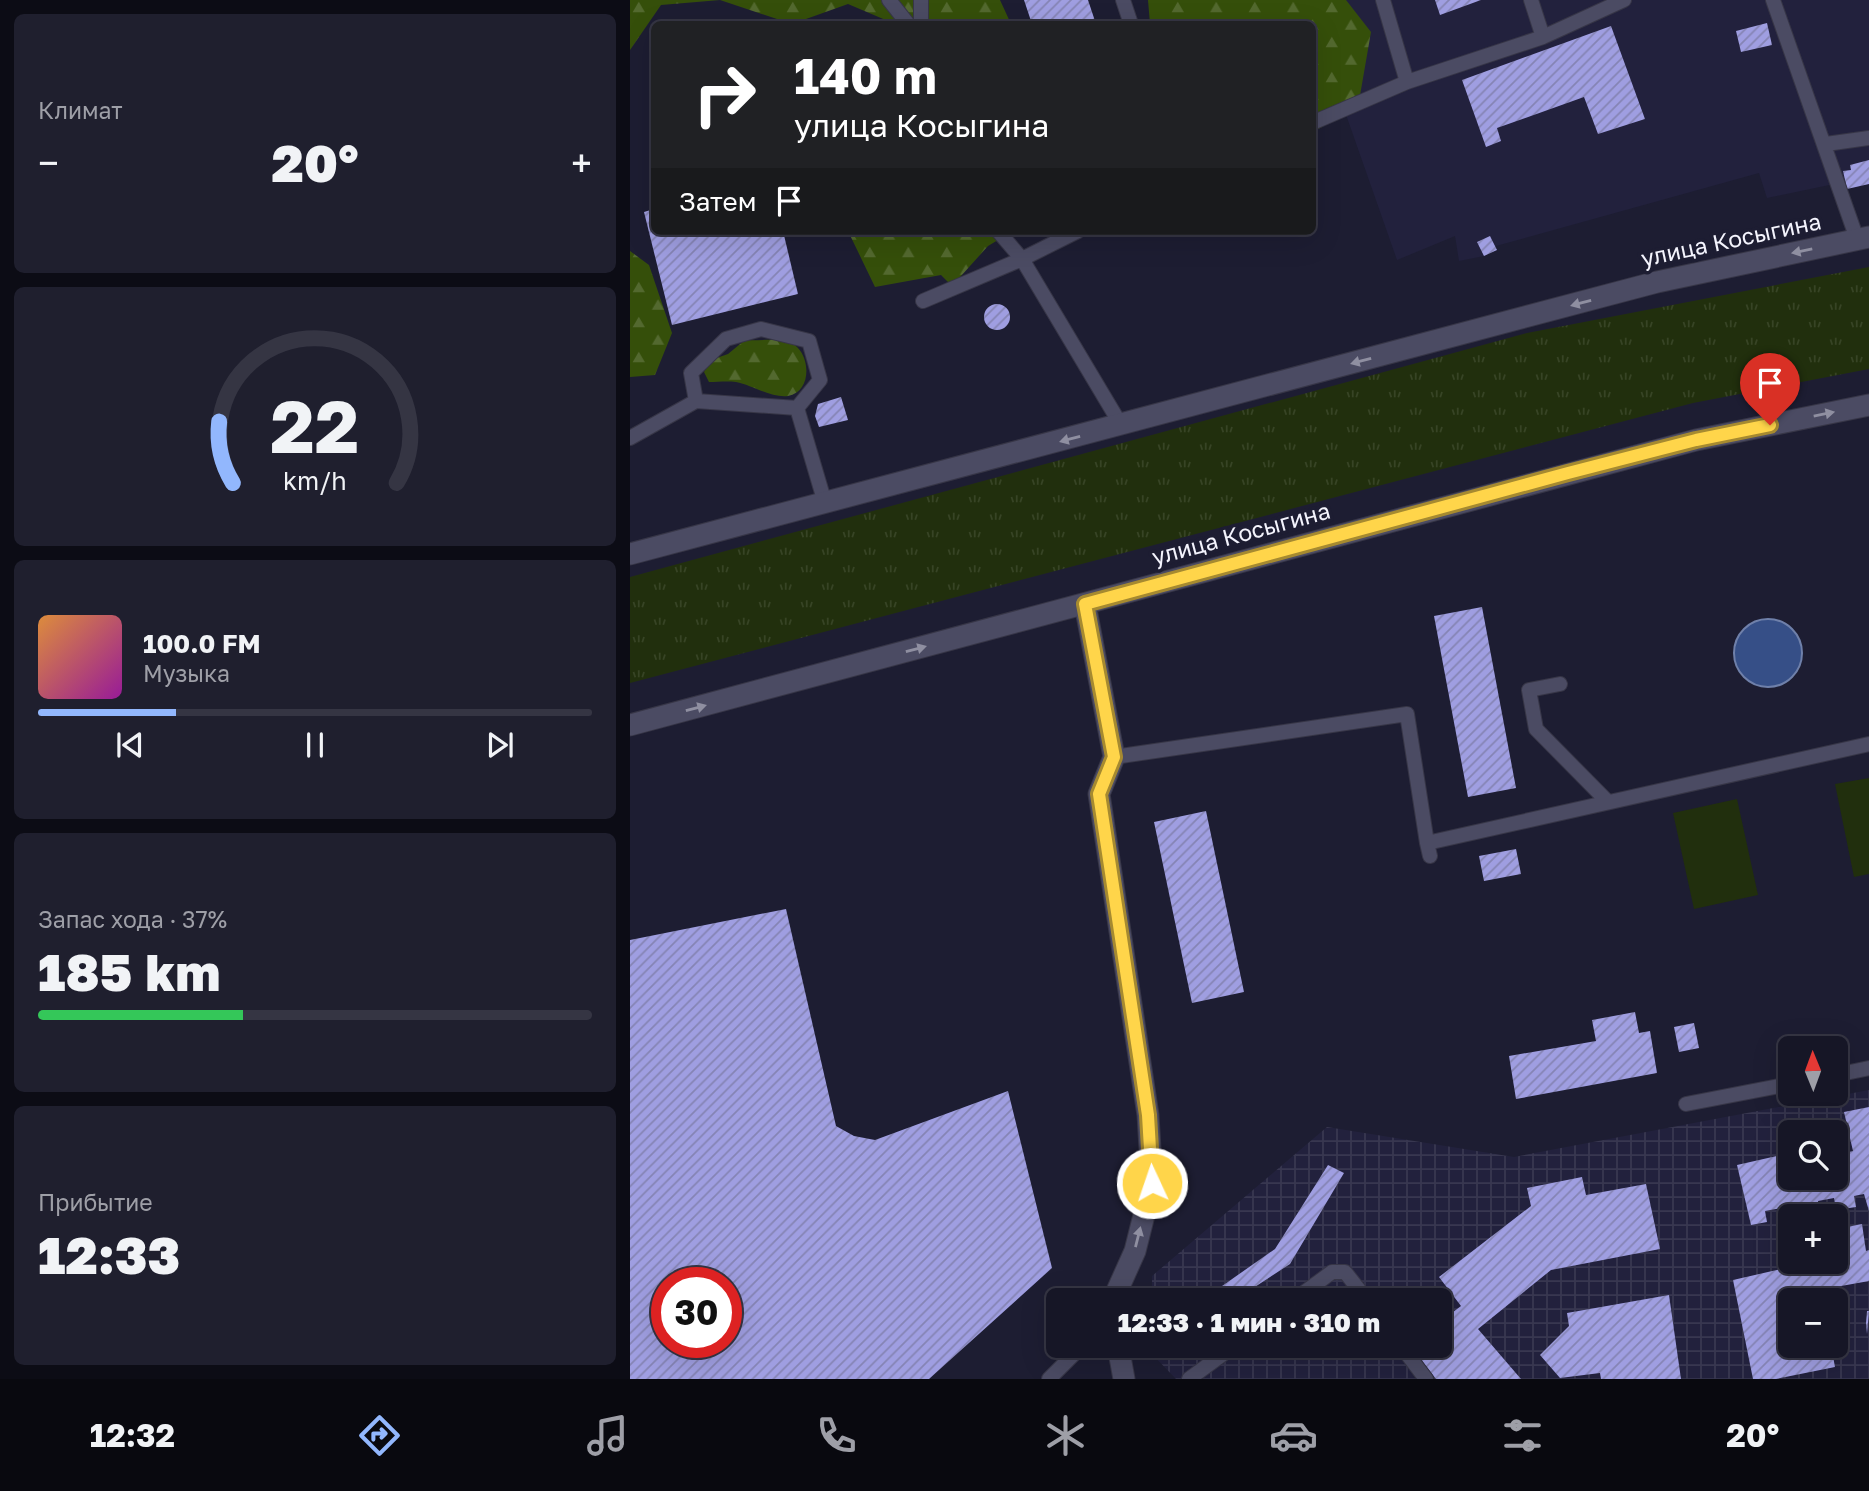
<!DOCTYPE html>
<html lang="ru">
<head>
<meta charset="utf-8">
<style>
	:root { --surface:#161626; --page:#1f1f2e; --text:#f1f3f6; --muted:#9e9fa7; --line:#353543; --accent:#92b7fd }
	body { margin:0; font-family:"Golos Text",sans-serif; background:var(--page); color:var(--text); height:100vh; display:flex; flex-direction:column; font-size:26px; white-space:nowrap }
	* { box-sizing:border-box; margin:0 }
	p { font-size:23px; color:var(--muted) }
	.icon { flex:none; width:38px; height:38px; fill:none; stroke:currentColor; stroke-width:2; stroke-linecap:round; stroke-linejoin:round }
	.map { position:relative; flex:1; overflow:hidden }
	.drawer { display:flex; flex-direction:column; gap:14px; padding:14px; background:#0c0c15; width:630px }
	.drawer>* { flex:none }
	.top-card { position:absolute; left:21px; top:21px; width:665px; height:214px; border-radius:10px; box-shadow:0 7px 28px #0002,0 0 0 2px var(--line); background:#202124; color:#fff; overflow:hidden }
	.needle { width:46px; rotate:359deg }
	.controls { position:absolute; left:1148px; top:1036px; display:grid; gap:14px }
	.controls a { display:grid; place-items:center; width:70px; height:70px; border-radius:10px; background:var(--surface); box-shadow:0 7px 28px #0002,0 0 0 2px var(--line); font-size:35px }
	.speed { position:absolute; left:21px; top:1267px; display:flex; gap:14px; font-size:35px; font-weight:700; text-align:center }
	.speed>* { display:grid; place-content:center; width:91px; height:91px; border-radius:50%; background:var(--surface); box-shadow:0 7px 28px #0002,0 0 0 2px var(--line); line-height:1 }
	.speed .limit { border:10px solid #d22; background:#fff; color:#111 }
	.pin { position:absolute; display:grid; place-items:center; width:60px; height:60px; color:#fff; margin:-72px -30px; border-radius:50% 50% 50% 0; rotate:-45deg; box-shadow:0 0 7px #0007 }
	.pin .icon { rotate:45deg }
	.me { position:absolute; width:77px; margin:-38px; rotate:357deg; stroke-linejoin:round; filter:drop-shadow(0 0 5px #0008) }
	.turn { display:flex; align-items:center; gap:24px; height:147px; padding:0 28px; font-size:32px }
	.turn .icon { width:91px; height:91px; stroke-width:2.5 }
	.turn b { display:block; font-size:49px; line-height:60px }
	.then { display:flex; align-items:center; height:66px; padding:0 28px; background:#0003; gap:14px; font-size:26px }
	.big { font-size:52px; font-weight:800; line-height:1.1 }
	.drawer .card { flex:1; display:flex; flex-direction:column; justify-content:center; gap:10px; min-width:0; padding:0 24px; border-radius:10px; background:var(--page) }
	.drawer .dial { align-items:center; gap:0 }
	.dial svg { height:182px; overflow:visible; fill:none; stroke:var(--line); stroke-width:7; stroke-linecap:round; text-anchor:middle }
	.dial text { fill:var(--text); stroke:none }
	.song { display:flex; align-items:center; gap:21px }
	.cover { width:84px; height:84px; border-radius:10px; background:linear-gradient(135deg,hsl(30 70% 55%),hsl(300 70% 35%)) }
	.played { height:7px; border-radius:4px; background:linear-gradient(90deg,var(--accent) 25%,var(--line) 25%) }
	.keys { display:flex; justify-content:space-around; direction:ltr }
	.heat { display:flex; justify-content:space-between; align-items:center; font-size:38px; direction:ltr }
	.charge { height:10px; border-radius:5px; background:linear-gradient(90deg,#34c759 37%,var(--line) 0) }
	.trip { position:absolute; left:416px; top:1288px; width:406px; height:70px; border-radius:10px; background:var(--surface); box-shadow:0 7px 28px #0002,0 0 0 2px var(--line); font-weight:800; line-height:70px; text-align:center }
	.tab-bar { display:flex; height:112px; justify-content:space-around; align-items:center; background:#09090f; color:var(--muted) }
	.tab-bar .icon { width:49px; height:49px }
	.tab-bar .current { color:var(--accent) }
	.tab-bar b { font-size:32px; color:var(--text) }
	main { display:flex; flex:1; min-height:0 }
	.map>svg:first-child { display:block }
	.built { fill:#22213d }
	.industrial { fill:url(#industrial-grid); fill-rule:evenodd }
	.forest { fill:url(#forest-firs) }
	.park { fill:url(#park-tufts) }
	.pitch { fill:#212f0d }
	.water { fill:#364f87; stroke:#6f80aa; stroke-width:2 }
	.building { fill:url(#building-hatch); fill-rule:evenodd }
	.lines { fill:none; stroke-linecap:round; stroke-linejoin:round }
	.lane-casing { stroke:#373647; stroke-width:16 }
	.street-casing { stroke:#373647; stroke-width:23 }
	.secondary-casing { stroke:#373647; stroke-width:23 }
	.lane { stroke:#4b4b63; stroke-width:14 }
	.street { stroke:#4b4b63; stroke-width:21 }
	.secondary { stroke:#4b4b63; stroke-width:21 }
	.oneway { fill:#8f8fa1 }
	.route-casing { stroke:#a68a30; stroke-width:18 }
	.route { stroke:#ffd54a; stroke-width:12 }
	.labels { text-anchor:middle; stroke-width:7; stroke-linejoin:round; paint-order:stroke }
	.street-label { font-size:23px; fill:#f4f4fd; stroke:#1d1d32 }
</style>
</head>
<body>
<main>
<section class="drawer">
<div class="card"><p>Климат</p>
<div class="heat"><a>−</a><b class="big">20°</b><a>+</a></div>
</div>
<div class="card dial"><svg viewBox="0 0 100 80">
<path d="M14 69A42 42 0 1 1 86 69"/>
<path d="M14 69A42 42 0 0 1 8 42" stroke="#92b7fd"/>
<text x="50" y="56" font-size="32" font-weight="700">22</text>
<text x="50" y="72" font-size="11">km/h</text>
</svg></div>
<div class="card">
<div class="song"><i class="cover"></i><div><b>100.0 FM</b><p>Музыка</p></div></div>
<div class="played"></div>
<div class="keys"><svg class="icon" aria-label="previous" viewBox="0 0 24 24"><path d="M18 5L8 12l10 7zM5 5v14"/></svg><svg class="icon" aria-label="pause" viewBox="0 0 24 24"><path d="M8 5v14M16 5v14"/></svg><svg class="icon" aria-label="next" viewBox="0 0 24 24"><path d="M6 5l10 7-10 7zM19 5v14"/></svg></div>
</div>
<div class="card"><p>Запас хода · 37%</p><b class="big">185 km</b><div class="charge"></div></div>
<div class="card"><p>Прибытие</p><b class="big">12:33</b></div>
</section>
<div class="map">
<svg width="1239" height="1379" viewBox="0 0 1239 1379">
	<defs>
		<pattern id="industrial-grid" width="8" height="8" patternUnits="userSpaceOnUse" patternTransform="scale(1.75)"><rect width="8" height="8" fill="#22213d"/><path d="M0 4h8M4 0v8" fill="none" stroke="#383750"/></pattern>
		<pattern id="forest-firs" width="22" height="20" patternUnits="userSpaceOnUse" patternTransform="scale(1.75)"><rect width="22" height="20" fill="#354f0a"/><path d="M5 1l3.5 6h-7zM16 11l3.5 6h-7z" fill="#53692f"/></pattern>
		<pattern id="park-tufts" width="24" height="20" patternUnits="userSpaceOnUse" patternTransform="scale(1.75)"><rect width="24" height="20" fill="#212f0d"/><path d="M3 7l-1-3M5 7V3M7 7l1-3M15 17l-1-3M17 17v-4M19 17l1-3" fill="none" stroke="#374425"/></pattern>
		<pattern id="building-hatch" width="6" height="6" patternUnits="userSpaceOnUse" patternTransform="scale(1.75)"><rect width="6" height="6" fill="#9f9ee1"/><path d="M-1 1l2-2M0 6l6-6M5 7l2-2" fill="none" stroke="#8584b4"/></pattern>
	</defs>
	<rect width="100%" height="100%" fill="#1d1d32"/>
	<path class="built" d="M685 0H1239V184L1217 189 1209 183 1137 198 1129 173 866 246 867 250 854 256 829 261 825 236 767 260 714 109Z"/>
	<path class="industrial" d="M1239 1090V1379H546L521 1353V1346H810V1300H522V1276L697 1127 884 1157ZM1160 1132H1206V1178H1160ZM1160 1216H1206V1262H1160ZM1160 1300H1206V1346H1160Z"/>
	<path class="forest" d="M0 0H370L381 24H265L218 4 162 24 90 0 31 5 0 50Z
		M518 0H716L741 32 728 107 683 132 682 24H520Z
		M218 231H383L358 246 322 286 311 275 245 287Z
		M0 251 19 265 42 333 25 375 0 377Z
		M115 340C128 341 146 338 158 342 181 348 184 392 158 396 141 398 122 385 106 382 97 381 87 382 79 382L74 372 81 360 98 354Z"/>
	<path class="park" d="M1239 267V369L1063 403 0 683V577L897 333Z"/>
	<path class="pitch" d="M1239 778V874L1224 877 1205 784Z
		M1107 799 1128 895 1064 909 1043 813Z"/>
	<path class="water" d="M1104 653a34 34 0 1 1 68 0a34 34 0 1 1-68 0Z"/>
	<path class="building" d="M394 0H458L466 24H402Z
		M805 0H851L810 15Z
		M1137 23 1142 45 1111 52 1106 31Z
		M981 26 1015 119 968 134 954 97 867 128 871 141 856 147 832 80Z
		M1239 160V184L1217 189 1213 171 1221 170 1220 165Z
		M24 209V231H153L168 294 42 325 14 212Z
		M860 236 867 250 854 256 847 242Z
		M354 317a13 13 0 1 1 26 0a13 13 0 1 1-26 0Z
		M211 397 218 420 189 427 185 416 188 404Z
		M852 607 886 788 838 797 804 616Z
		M576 811 614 992 562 1003 524 822Z
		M886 849 891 874 854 881 849 856Z
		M156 909 206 1126 224 1136 245 1140 378 1091 422 1268 299 1379H0V940ZM37 1283H96V1342H37Z
		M1005 1012 1009 1033 1020 1031 1027 1073 886 1099 879 1056 966 1041 962 1020Z
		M1064 1023 1069 1048 1049 1052 1044 1027Z
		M1239 1107V1211L1234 1194 1224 1196 1226 1207 1206 1210 1204 1198 1188 1201 1190 1215 1160 1216V1221L1153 1223 1151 1208 1135 1211 1137 1222 1121 1225 1107 1165 1156 1154 1160 1178H1206V1155L1223 1151 1214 1112Z
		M698 1165 714 1173 660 1264 605 1300H572L645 1249Z
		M952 1177 956 1195 1016 1184 1030 1249 921 1270 848 1329 891 1379H806L781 1346H810V1322L831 1306 809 1277 901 1206 897 1188Z
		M1232 1224 1236 1251 1239 1250V1281L1189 1290 1191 1300H1160V1346H1201L1205 1367 1146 1379H1123L1103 1280 1151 1269 1146 1250 1160 1247V1262H1206V1236L1218 1233 1217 1227Z
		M1039 1295 1051 1379H971L970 1373 930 1378 910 1355 939 1326 937 1313Z
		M1237 1311H1239L1237 1334 1236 1323Z"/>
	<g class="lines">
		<defs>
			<path id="lane" d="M259 0 278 24
				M493 0 501 24
				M753 0 777 82 913 37
				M901 0 913 37 994 0
				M1143 0 1227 239
				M291 24V0
				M682 123 777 82
				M1196 144 1239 138
				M368 231 392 259 491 425
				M293 301 392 259 448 231
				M131 329 179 341 190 380 167 408 66 401 61 373 96 339Z
				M167 408 195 503
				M0 438 66 401
				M930 684 899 690 906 729 978 802
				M484 757 777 714 797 843 1239 744
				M797 843 800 856
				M1206 1075 1239 1068
				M1056 1104 1160 1084
				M664 1300 702 1272H715L737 1300
				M771 1346 796 1379
				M419 1379 452 1346
				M559 1379 604 1346"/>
			<path id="street" d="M455 604 484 757 469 794 518 1115 522 1183 505 1251 483 1300
				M488 1346 494 1379"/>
			<path id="secondary" d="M0 554 1027 282 1239 237
				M0 725 1066 440 1239 405"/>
		</defs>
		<use href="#lane" class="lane-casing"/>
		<use href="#street" class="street-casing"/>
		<use href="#secondary" class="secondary-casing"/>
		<use href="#lane" class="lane"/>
		<use href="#street" class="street"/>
		<use href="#secondary" class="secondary"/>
	</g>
	<defs><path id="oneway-solid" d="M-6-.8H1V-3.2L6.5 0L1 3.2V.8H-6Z" transform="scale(1.75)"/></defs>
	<g class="oneway">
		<use href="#oneway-solid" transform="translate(1172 251) rotate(168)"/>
		<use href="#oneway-solid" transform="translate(951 303) rotate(165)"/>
		<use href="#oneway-solid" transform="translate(731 361) rotate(165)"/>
		<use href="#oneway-solid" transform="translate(1194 414) rotate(-11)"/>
		<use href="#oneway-solid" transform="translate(440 439) rotate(165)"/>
		<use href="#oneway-solid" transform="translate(286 649) rotate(-15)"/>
		<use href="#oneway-solid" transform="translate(66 708) rotate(-15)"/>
		<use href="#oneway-solid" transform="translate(508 1237) rotate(-76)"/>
	</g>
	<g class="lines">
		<defs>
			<path id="route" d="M522 1183 518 1115 469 794 484 757 455 604 938 473 1066 440 1140 425"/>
		</defs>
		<use href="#route" class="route-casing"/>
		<use href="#route" class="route"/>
	</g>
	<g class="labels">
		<g class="street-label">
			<text transform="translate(1101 240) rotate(-12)" y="8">улица Косыгина</text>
			<text transform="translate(611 534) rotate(-15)" y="8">улица Косыгина</text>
		</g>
	</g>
</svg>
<div class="controls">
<a><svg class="needle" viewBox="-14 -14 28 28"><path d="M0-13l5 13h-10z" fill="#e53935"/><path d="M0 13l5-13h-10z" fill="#9e9fa7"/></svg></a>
<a><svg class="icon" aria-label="search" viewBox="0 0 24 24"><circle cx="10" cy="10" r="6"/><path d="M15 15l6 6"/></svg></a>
<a>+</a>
<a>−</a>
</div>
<div class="speed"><div class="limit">30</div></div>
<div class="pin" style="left:1140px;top:425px;background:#d93025"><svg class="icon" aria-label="arrive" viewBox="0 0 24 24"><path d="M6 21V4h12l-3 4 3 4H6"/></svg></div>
<svg class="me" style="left:522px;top:1183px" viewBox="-20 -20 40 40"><circle r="17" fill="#ffd54a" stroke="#fff" stroke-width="3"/><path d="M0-11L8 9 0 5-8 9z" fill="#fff"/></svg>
<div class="trip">12:33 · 1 мин · 310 m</div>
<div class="top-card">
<div class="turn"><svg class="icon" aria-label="right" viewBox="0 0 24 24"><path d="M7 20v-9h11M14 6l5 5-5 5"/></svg><div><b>140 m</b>улица Косыгина</div></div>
<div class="then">Затем<svg class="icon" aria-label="arrive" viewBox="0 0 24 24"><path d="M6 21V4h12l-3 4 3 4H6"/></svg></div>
</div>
</div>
</main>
<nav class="tab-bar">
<b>12:32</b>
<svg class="icon current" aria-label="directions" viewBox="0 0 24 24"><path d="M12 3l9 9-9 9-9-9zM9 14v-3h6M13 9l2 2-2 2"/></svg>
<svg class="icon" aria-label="music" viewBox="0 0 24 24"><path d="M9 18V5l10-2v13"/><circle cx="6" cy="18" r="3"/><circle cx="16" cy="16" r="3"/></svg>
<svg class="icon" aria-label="phone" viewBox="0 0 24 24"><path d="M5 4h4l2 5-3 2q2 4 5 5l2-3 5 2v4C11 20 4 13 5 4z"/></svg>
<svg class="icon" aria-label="climate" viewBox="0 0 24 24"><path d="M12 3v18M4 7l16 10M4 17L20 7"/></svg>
<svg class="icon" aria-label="car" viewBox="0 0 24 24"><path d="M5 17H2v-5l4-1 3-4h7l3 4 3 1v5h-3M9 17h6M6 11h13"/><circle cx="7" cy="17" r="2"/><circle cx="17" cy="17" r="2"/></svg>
<svg class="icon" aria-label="filters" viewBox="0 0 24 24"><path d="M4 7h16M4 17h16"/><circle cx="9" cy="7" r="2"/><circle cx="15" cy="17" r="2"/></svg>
<b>20°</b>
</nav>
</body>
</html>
